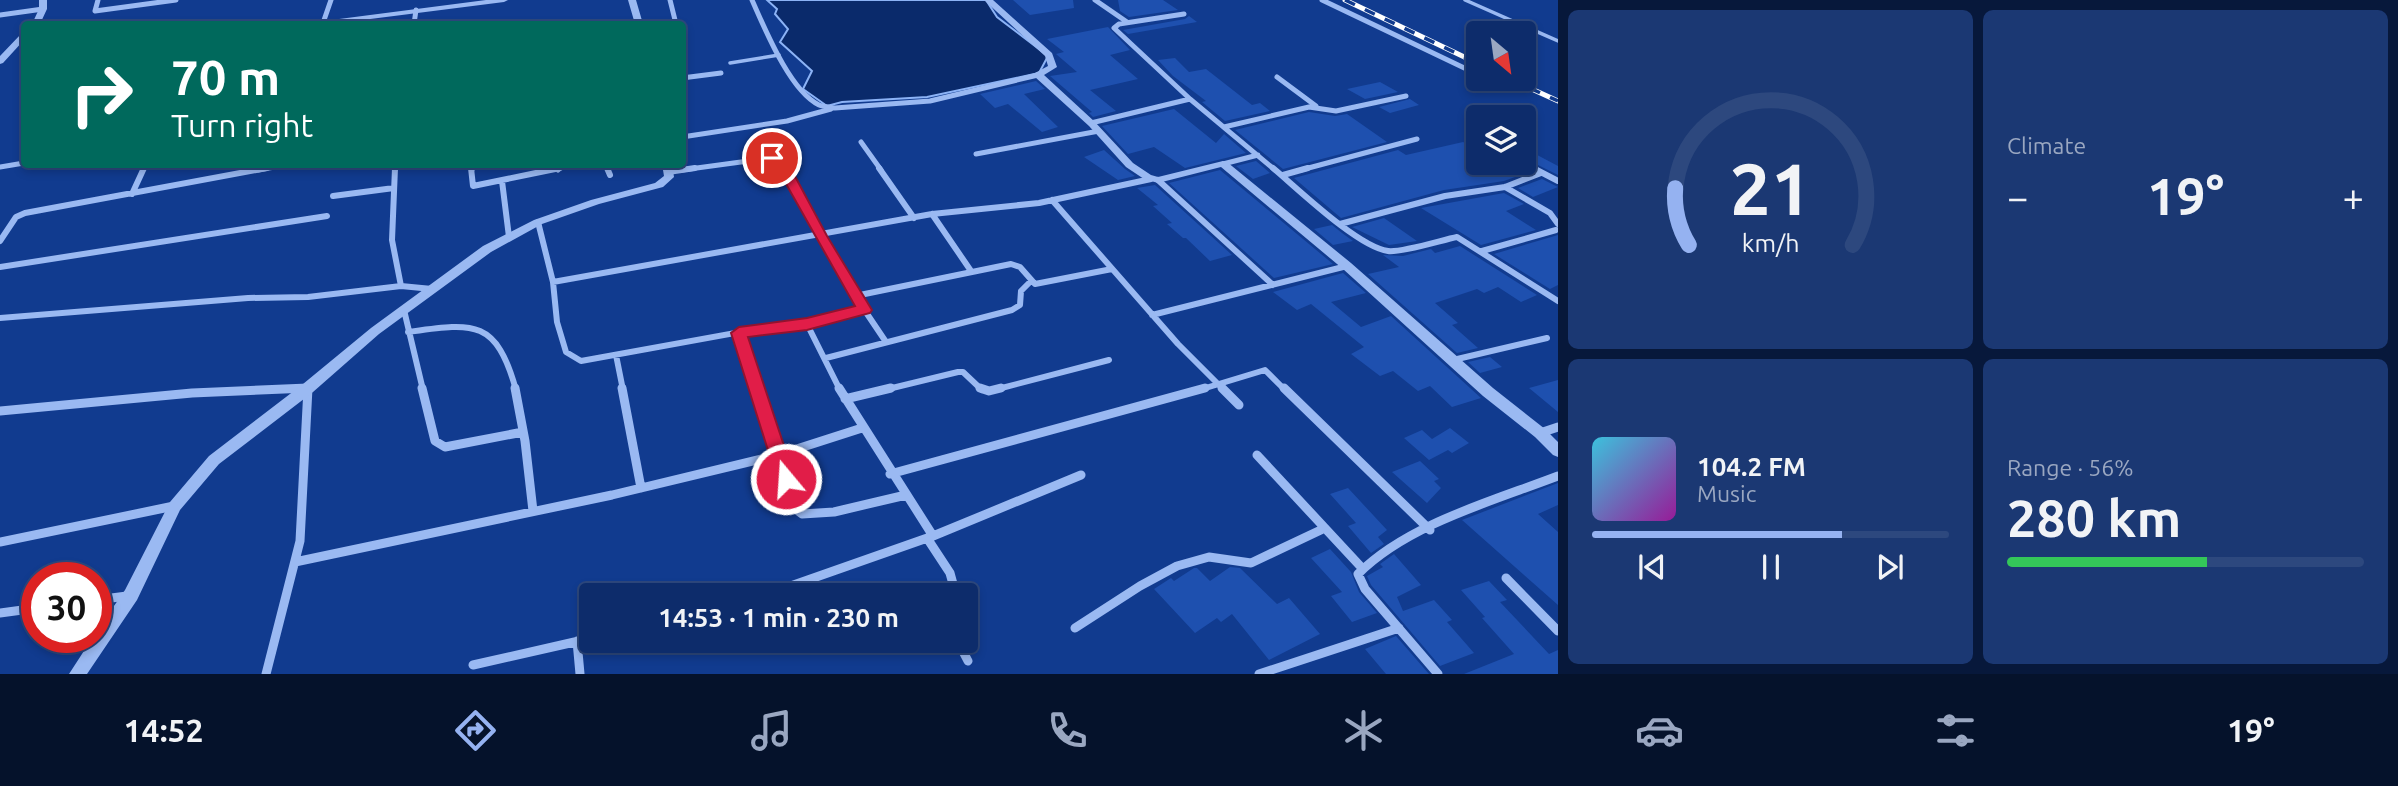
<!DOCTYPE html>
<html lang="en">
<head>
<meta charset="utf-8">
<style>
	:root { --surface:#0d2c6b; --page:#1b3873; --text:#f1f3f6; --muted:#9aa7c1; --line:#2d487e; --accent:#95b2f1 }
	body { margin:0; font-family:Ubuntu,sans-serif; background:var(--page); color:var(--text); height:100vh; display:flex; flex-direction:column; font-size:26px; white-space:nowrap }
	* { box-sizing:border-box; margin:0 }
	p { font-size:23px; color:var(--muted) }
	.icon { flex:none; width:38px; height:38px; fill:none; stroke:currentColor; stroke-width:2; stroke-linecap:round; stroke-linejoin:round }
	.map { position:relative; flex:1; overflow:hidden }
	.side { display:flex; flex-direction:column; gap:10px; padding:10px; background:#07183b; width:840px }
	.side>* { flex:none }
	.hud { position:absolute; left:21px; top:21px; width:665px; height:147px; border-radius:7px; box-shadow:0 4px 10px #0003,0 0 0 2px var(--line); background:#00695c; color:#fff; overflow:hidden }
	.needle { width:46px; rotate:151deg }
	.tools { position:absolute; left:1466px; top:21px; display:grid; gap:14px }
	.tools a { display:grid; place-items:center; width:70px; height:70px; border-radius:7px; background:var(--surface); box-shadow:0 4px 10px #0003,0 0 0 2px var(--line); font-size:35px }
	.speed { position:absolute; left:21px; top:562px; display:flex; gap:14px; font-size:35px; font-weight:700; text-align:center }
	.speed>* { display:grid; place-content:center; width:91px; height:91px; border-radius:50%; background:var(--surface); box-shadow:0 4px 10px #0003,0 0 0 2px var(--line); line-height:1 }
	.speed .limit { border:10px solid #d22; background:#fff; color:#111 }
	.pin { position:absolute; display:grid; place-items:center; width:60px; height:60px; color:#fff; margin:-30px; border:4px solid #fff; border-radius:50%; box-shadow:0 2px 7px #0007 }
	.me { position:absolute; width:77px; margin:-38px; rotate:342deg; stroke-linejoin:round; filter:drop-shadow(0 0 5px #0008) }
	.turn { display:flex; align-items:center; gap:24px; height:147px; padding:0 35px; font-size:32px }
	.turn .icon { width:91px; height:91px; stroke-width:2.5 }
	.turn b { display:block; font-size:49px; line-height:60px }
	.big { font-size:52px; font-weight:700; line-height:1.1 }
	.side .tile { flex:1; display:flex; flex-direction:column; justify-content:center; gap:10px; min-width:0; padding:0 24px; border-radius:10px; background:var(--page) }
	.side .dial { align-items:center; gap:0 }
	.dial svg { height:182px; overflow:visible; fill:none; stroke:var(--line); stroke-width:7; stroke-linecap:round; text-anchor:middle }
	.dial text { fill:var(--text); stroke:none }
	.song { display:flex; align-items:center; gap:21px }
	.cover { width:84px; height:84px; border-radius:10px; background:linear-gradient(135deg,hsl(190 70% 55%),hsl(300 70% 35%)) }
	.played { height:7px; border-radius:4px; background:linear-gradient(90deg,var(--accent) 70%,var(--line) 70%) }
	.keys { display:flex; justify-content:space-around; direction:ltr }
	.heat { display:flex; justify-content:space-between; align-items:center; font-size:38px; direction:ltr }
	.charge { height:10px; border-radius:5px; background:linear-gradient(90deg,#34c759 56%,var(--line) 0) }
	.side .tiles { flex:1; display:grid; gap:10px; grid-template-columns:repeat(2,1fr) }
	.trip { position:absolute; left:579px; top:583px; width:399px; height:70px; border-radius:7px; background:var(--surface); box-shadow:0 4px 10px #0003,0 0 0 2px var(--line); font-weight:700; line-height:70px; text-align:center }
	.tabs { display:flex; height:112px; justify-content:space-around; align-items:center; background:#05122b; color:var(--muted) }
	.tabs .icon { width:49px; height:49px }
	.tabs .on { color:var(--accent) }
	.tabs b { font-size:32px; color:var(--text) }
	main { display:flex; flex:1; min-height:0 }
	.map>svg:first-child { display:block }
	.water { fill:#0a2a6b; stroke:#8cb3f6; stroke-width:2 }
	.building { fill:#1e50af }
	.lines { fill:none; stroke-linecap:round; stroke-linejoin:round }
	.service { stroke:#9ab9f2; stroke-width:3.5 }
	.minor-far2 { stroke:#9ab9f2; stroke-width:5 }
	.minor-far1 { stroke:#9ab9f2; stroke-width:6 }
	.minor { stroke:#9ab9f2; stroke-width:9 }
	.tertiary { fill:#9ab9f2; fill-rule:evenodd }
	.rail-casing { stroke:#fff; stroke-width:5 }
	.rail { stroke:#113b8f; stroke-width:3.5; stroke-dasharray:11; stroke-linecap:butt }
	.route { fill:#e11d48; stroke:#92132f; stroke-width:2 }
</style>
</head>
<body>
<main>
<div class="map">
<svg width="1558" height="674" viewBox="0 0 1558 674">
	<rect width="100%" height="100%" fill="#113b8f"/>
	<path class="water" d="M767 0H986L997 17 1048 56 1039 73 927 97 842 102 827 106 803 89 812 71 780 42 788 29 775 14 777 9Z"/>
	<path class="building" d="M1013 0H1073L1074 8 1030 15Z
		M1118 0H1163L1178 10 1129 17 1120 11Z
		M1189 16 1197 22 1128 34 1123 30 1185 19Z
		M1108 27 1130 50 1110 55 1138 79 1090 90 1116 111 1093 117 1089 113 1092 112 1050 76 1077 72 1056 54 1064 52 1047 39Z
		M1175 58 1189 72 1206 69 1252 105 1260 103 1270 111 1225 121 1202 102 1206 101 1173 76 1158 60Z
		M1036 81 1045 89 1024 94 1058 127 1042 132 1008 104 995 108 980 94Z
		M1380 82 1398 92 1365 99 1347 89Z
		M1410 99 1419 105 1390 113 1379 107Z
		M1174 109 1216 143 1224 134 1246 153 1185 168 1154 147 1128 154 1102 126Z
		M1309 112 1335 116 1347 114 1387 142 1283 169 1235 130Z
		M1463 142 1479 150V163H1518L1529 172 1504 181 1444 190 1341 218 1294 178 1398 150 1406 155Z
		M1524 148 1558 166V175L1524 158Z
		M1104 150 1125 169 1135 176 1118 180 1084 157Z
		M1256 161 1270 173 1253 179 1236 166Z
		M1220 170 1333 264 1274 278 1169 183Z
		M1542 179 1558 187 1533 197 1518 188Z
		M1155 185 1232 255 1210 261 1186 238H1183L1167 224 1172 223 1153 206 1158 205 1137 188Z
		M1504 193 1524 204 1506 211 1536 230 1481 245 1421 208Z
		M1384 218 1417 241 1389 245 1352 227Z
		M1332 225 1342 233 1353 241 1333 245 1314 229Z
		M1558 235V285L1550 289 1494 254Z
		M1460 246 1537 295 1521 302 1498 287 1484 293 1477 289 1435 303 1458 323 1452 325 1478 348 1457 353 1368 274 1399 267 1383 255 1403 256 1431 249 1435 253Z
		M1343 273 1366 293 1331 302 1361 327 1391 316 1481 398 1452 407 1430 386 1418 391 1393 371 1380 376 1351 354 1364 347 1311 304 1297 310 1273 292Z
		M1490 357 1502 367 1480 373 1468 362Z
		M1558 380V412L1529 388Z
		M1450 428 1469 443 1452 453 1448 450 1429 460 1404 438 1422 430 1432 439Z
		M1420 461 1439 479 1434 481 1441 488 1427 503 1392 472Z
		M1558 483V505L1538 514 1558 532V605L1462 520Z
		M1348 488 1387 530 1378 537 1384 544 1371 553 1348 526 1356 523 1330 494Z
		M1330 549 1351 572 1359 592 1377 613 1352 622 1331 596 1342 592 1311 558Z
		M1394 554 1421 585 1397 597 1403 611 1434 600 1452 620 1447 622 1474 653 1440 666 1371 585 1367 576 1383 567 1380 564Z
		M1230 567 1240 568 1277 604 1289 598 1320 634 1269 660 1232 614 1221 622 1217 618 1195 633 1154 589 1171 578 1174 581 1194 568H1197L1210 581Z
		M1489 581 1507 600 1500 602 1549 654 1558 650V674H1464L1514 654 1482 618 1485 617 1461 590Z
		M1396 636 1429 674H1386L1365 649Z"/>
	<g class="lines">
		<path class="service" d="M1465 0 1558 41
			M730 63 779 55"/>
		<path class="minor-far2" d="M98 0 95 11 176 0
			M670 0 676 24
			M752 0C765 29 790 91 819 105 824 107 830 107 835 108L930 101 1038 75
			M1095 0 1127 22
			M1322 0 1479 75
			M1184 14 1119 24 1114 28 1190 99 1275 170
			M0 15 43 9
			M323 23 331 0
			M414 24 416 10
			M682 48 685 55
			M1277 77 1316 106
			M682 78 721 73
			M1091 123 1190 99
			M1224 127 1309 107 1336 111 1406 96
			M682 137 787 121 831 109
			M861 142 881 170
			M976 154 1099 131
			M1523 163 1537 170
			M471 164 472 170
			M605 164 608 170
			M1223 164 1258 155
			M0 167 24 163
			M143 170 146 164
			M258 170 291 164
			M395 170V164
			M558 170 564 164
			M682 170 763 159 779 161 784 170
			M1301 170 1417 139"/>
		<path class="minor-far1" d="M395 168 392 240 401 286
			M471 168 473 186 560 168
			M607 168 610 175
			M783 168 855 296 1011 264 1020 267 1035 284 1112 269
			M879 168 914 218
			M1273 168C1298 189 1358 247 1388 251 1401 253 1442 240 1457 237L1558 301
			M1533 168 1558 181
			M668 172 695 168
			M1283 175 1308 168
			M1158 180 1273 285
			M502 181 509 237
			M1505 187 1550 213 1558 224
			M132 194 144 168
			M333 196 394 188
			M1052 200 1178 344 1224 390
			M932 214 971 271
			M538 222 553 282 557 322 566 352 581 361 768 327 807 324 840 390
			M1340 224 1445 196 1505 187 1541 173
			M0 241 16 217 25 213 267 168
			M1482 251 1556 230
			M0 267 327 216
			M553 282 932 214 1039 203 1151 179
			M855 296 886 342
			M404 310 423 390
			M1152 315 1347 266
			M0 318 248 298 308 297 401 286 432 289
			M807 324 865 310
			M408 332C473 323 496 318 516 390
			M739 333 757 390
			M616 355 623 390
			M826 358 1012 310 1020 305 1021 291 1031 281
			M1453 360 1547 338
			M242 390H308
			M884 390 958 372H963L982 390
			M994 390 1109 360
			M1199 390 1265 370 1285 390"/>
		<path class="minor" d="M422 388 435 441 445 447 523 432
			M515 388 525 441 533 511
			M622 388 641 488
			M980 388 989 391 1001 388
			M1222 388 1239 405
			M1284 388 1430 530
			M845 399 891 388
			M0 411 192 393 308 388 300 541 266 674
			M862 428 778 455 798 511 802 514 834 512 906 495
			M1540 433 1558 427
			M1257 455 1362 568
			M890 474 1205 388
			M933 536 1081 475
			M927 538 950 573 956 595
			M0 542 174 506
			M295 562 612 495 778 455 757 388
			M1506 578 1558 631
			M765 595 933 536 839 388
			M96 600 127 596
			M0 613 37 608
			M1075 628 1140 586 1177 566 1209 557 1251 563 1325 528
			M957 640 968 661
			M577 641 580 674
			M473 665 592 638
			M1259 674 1399 628
			M1438 674 1365 589 1358 574C1408 524 1493 501 1558 476"/>
		<path class="tertiary" d="M39 0H47V9L40 24H32L39 9Z
			M486 0H508L504 2 331 24H312L316 22Z
			M628 0H636L643 24H635Z
			M984 0H993L1052 53 1057 67 1044 75 1095 122 1133 163 1151 175 1158 177 1223 161 1227 162 1351 263 1493 388 1545 429 1558 442V457L1553 455 1535 437 1483 396 1343 269 1221 167 1158 183 1144 179 1126 167 1089 126 1035 77V73L1048 66 1045 56Z
			M21 34H24V40L3 63 0 64V56Z
			M662 164H672L674 177 663 187 599 204 542 224 491 252 379 334 313 392 219 464 180 510 137 600 87 674H69L93 637H96V632L125 590 170 502 209 456 303 384 371 328 483 246 534 220 591 200 655 183 664 176Z"/>
		<defs>
			<path id="rail" d="M1345 0 1479 64
				M1510 79 1558 101"/>
		</defs>
		<use href="#rail" class="rail-casing"/>
		<use href="#rail" class="rail"/>
	</g>
	<path class="route" d="M772 155 789 165 827 236 872 310 870 313 807 330 748 337 795 479 792 484 786 487 779 484 777 479 731 333 739 327 807 318 855 306 777 168 766 158Z"/>
</svg>
<div class="tools">
<a><svg class="needle" viewBox="-14 -14 28 28"><path d="M0-13l5 13h-10z" fill="#e53935"/><path d="M0 13l5-13h-10z" fill="#9aa7c1"/></svg></a>
<a><svg class="icon" aria-label="layers" viewBox="0 0 24 24"><path d="M12 4l9 5-9 5-9-5zM3 14l9 5 9-5"/></svg></a>
</div>
<div class="speed"><div class="limit">30</div></div>
<div class="pin" style="left:772px;top:158px;background:#d93025"><svg class="icon" aria-label="arrive" viewBox="0 0 24 24"><path d="M6 21V4h12l-3 4 3 4H6"/></svg></div>
<svg class="me" style="left:786px;top:479px" viewBox="-20 -20 40 40"><circle r="17" fill="#e11d48" stroke="#fff" stroke-width="3"/><path d="M0-11L8 9 0 5-8 9z" fill="#fff"/></svg>
<div class="trip">14:53 · 1 min · 230 m</div>
<div class="hud">
<div class="turn"><svg class="icon" aria-label="right" viewBox="0 0 24 24"><path d="M7 20v-9h11M14 6l5 5-5 5"/></svg><div><b>70 m</b>Turn right</div></div>
</div>
</div>
<section class="side">
<div class="tiles">
<div class="tile dial"><svg viewBox="0 0 100 80">
<path d="M14 69A42 42 0 1 1 86 69"/>
<path d="M14 69A42 42 0 0 1 8 44" stroke="#95b2f1"/>
<text x="50" y="56" font-size="32" font-weight="700">21</text>
<text x="50" y="72" font-size="11">km/h</text>
</svg></div>
<div class="tile"><p>Climate</p>
<div class="heat"><a>−</a><b class="big">19°</b><a>+</a></div>
</div>
<div class="tile">
<div class="song"><i class="cover"></i><div><b>104.2 FM</b><p>Music</p></div></div>
<div class="played"></div>
<div class="keys"><svg class="icon" aria-label="previous" viewBox="0 0 24 24"><path d="M18 5L8 12l10 7zM5 5v14"/></svg><svg class="icon" aria-label="pause" viewBox="0 0 24 24"><path d="M8 5v14M16 5v14"/></svg><svg class="icon" aria-label="next" viewBox="0 0 24 24"><path d="M6 5l10 7-10 7zM19 5v14"/></svg></div>
</div>
<div class="tile"><p>Range · 56%</p><b class="big">280 km</b><div class="charge"></div></div>
</div>
</section>
</main>
<nav class="tabs">
<b>14:52</b>
<svg class="icon on" aria-label="directions" viewBox="0 0 24 24"><path d="M12 3l9 9-9 9-9-9zM9 14v-3h6M13 9l2 2-2 2"/></svg>
<svg class="icon" aria-label="music" viewBox="0 0 24 24"><path d="M9 18V5l10-2v13"/><circle cx="6" cy="18" r="3"/><circle cx="16" cy="16" r="3"/></svg>
<svg class="icon" aria-label="phone" viewBox="0 0 24 24"><path d="M5 4h4l2 5-3 2q2 4 5 5l2-3 5 2v4C11 20 4 13 5 4z"/></svg>
<svg class="icon" aria-label="climate" viewBox="0 0 24 24"><path d="M12 3v18M4 7l16 10M4 17L20 7"/></svg>
<svg class="icon" aria-label="car" viewBox="0 0 24 24"><path d="M5 17H2v-5l4-1 3-4h7l3 4 3 1v5h-3M9 17h6M6 11h13"/><circle cx="7" cy="17" r="2"/><circle cx="17" cy="17" r="2"/></svg>
<svg class="icon" aria-label="filters" viewBox="0 0 24 24"><path d="M4 7h16M4 17h16"/><circle cx="9" cy="7" r="2"/><circle cx="15" cy="17" r="2"/></svg>
<b>19°</b>
</nav>
</body>
</html>
